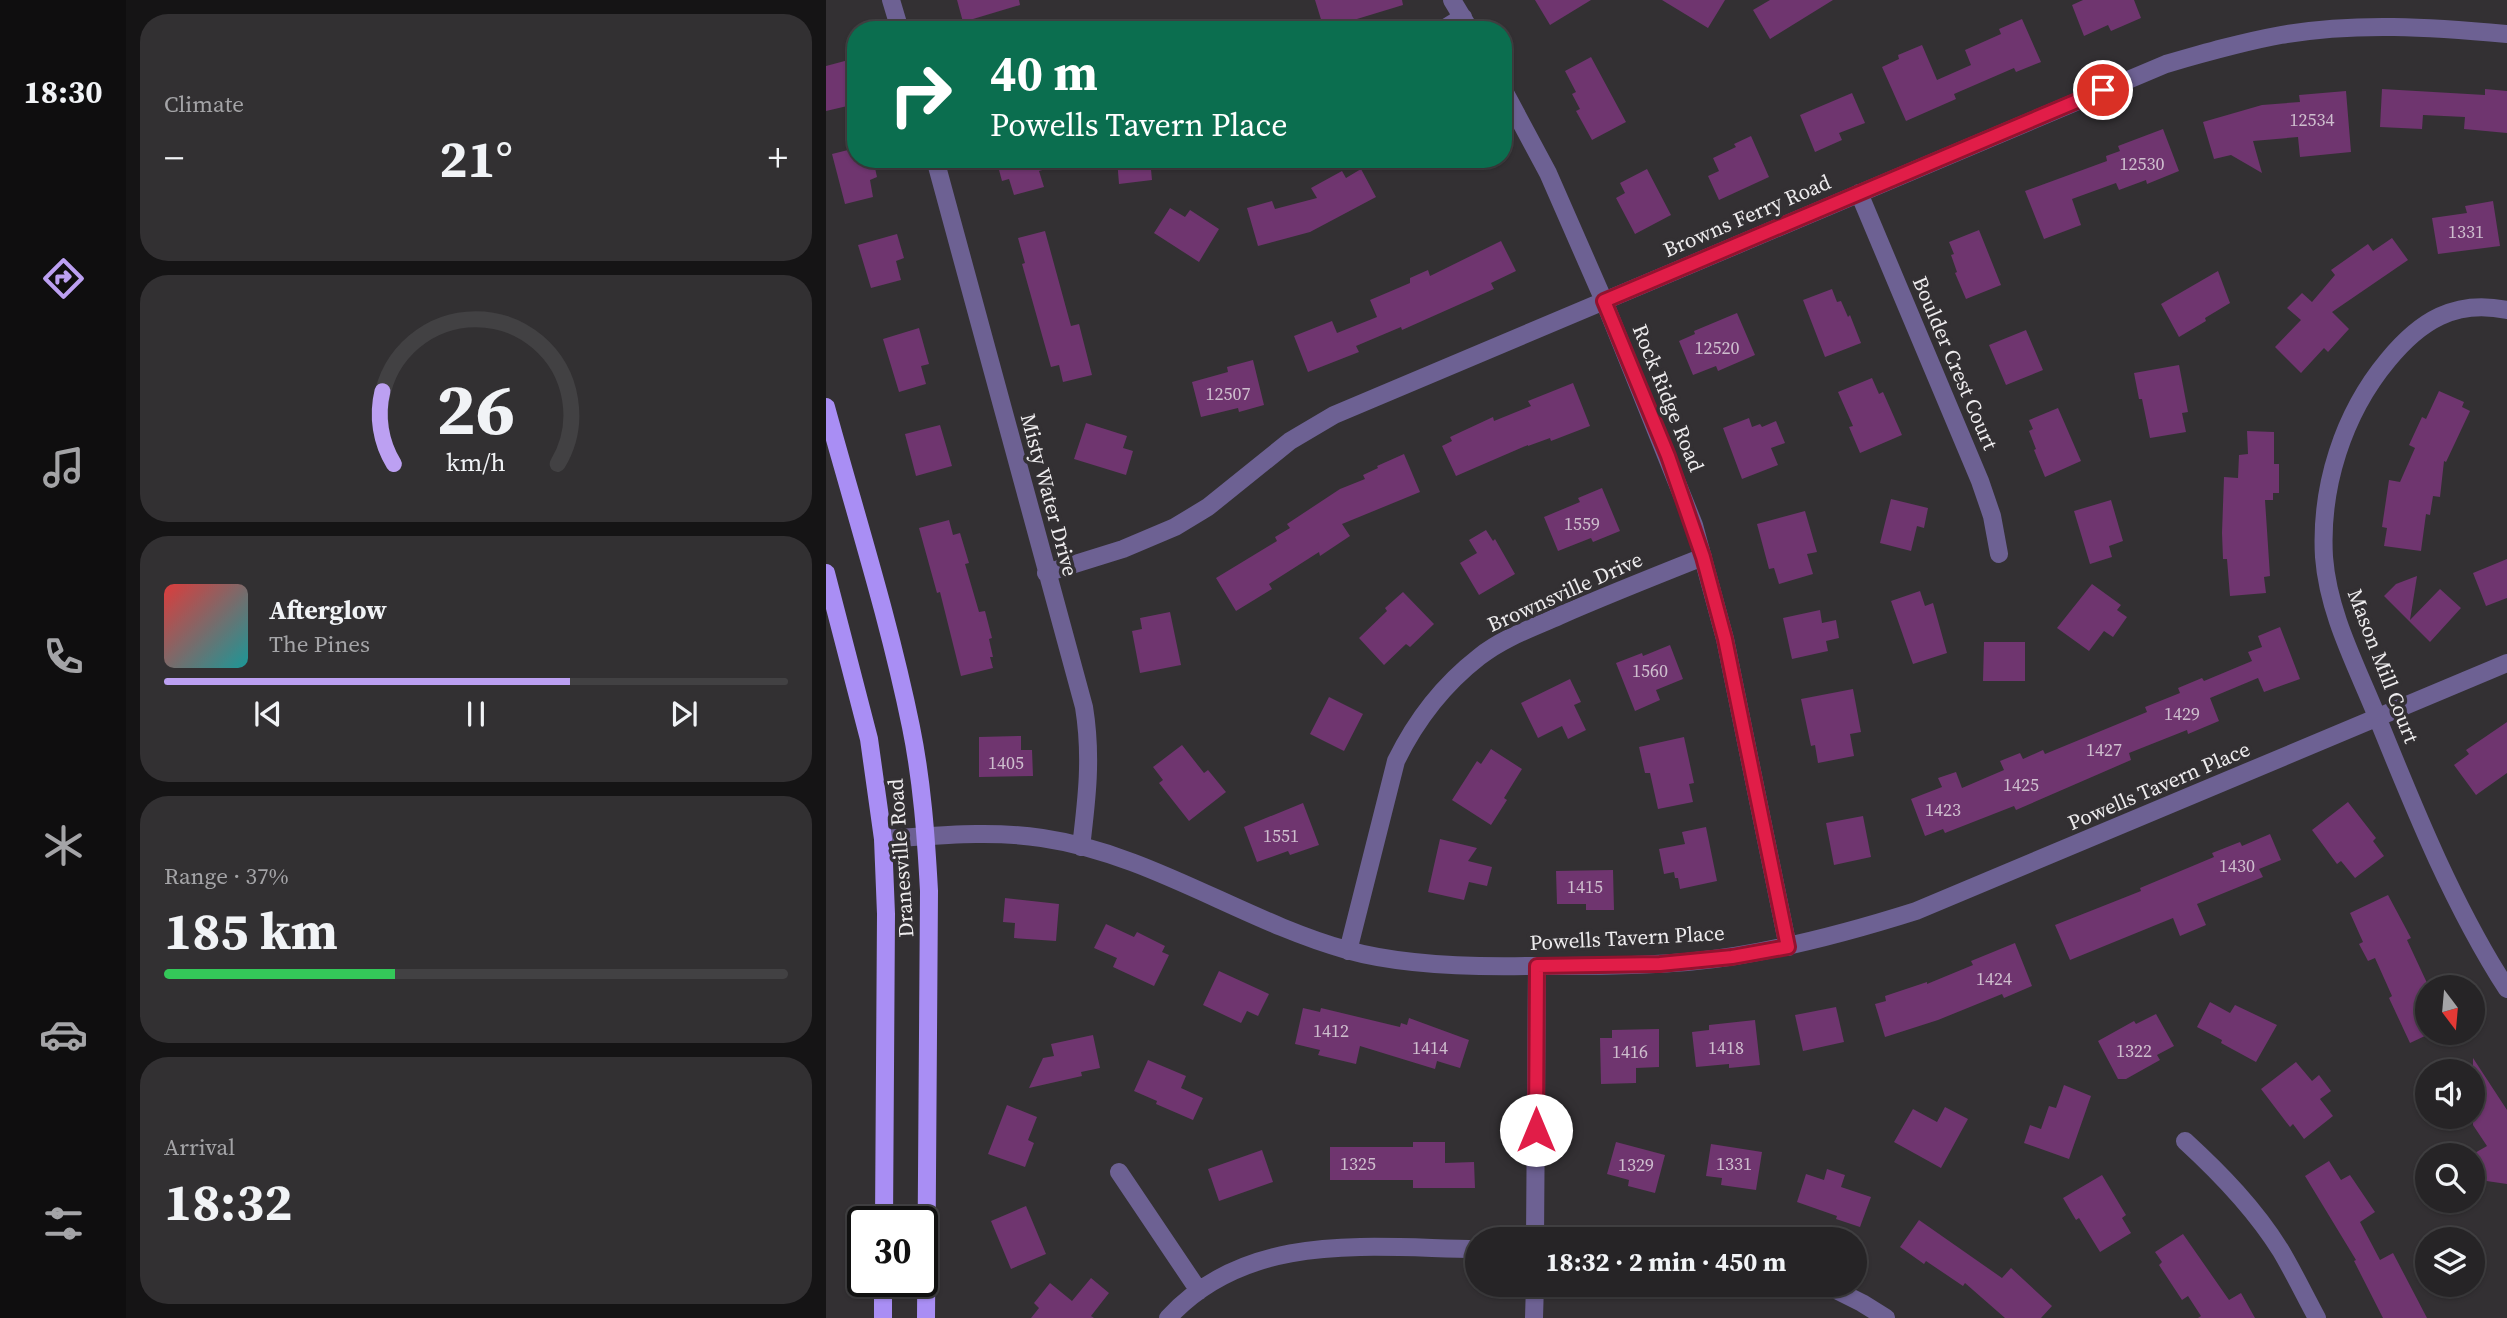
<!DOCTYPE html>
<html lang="en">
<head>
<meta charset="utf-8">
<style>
	:root { --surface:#262426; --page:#323032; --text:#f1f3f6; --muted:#a4a4a7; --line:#424143; --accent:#bca0f2 }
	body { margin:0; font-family:"Source Serif 4",serif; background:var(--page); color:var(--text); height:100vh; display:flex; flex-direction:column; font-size:26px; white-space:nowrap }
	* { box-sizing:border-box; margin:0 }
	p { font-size:23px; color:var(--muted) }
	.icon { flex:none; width:38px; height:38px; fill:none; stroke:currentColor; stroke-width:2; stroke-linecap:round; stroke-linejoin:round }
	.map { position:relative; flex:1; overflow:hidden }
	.sheet { display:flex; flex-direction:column; gap:14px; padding:14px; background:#151415; width:700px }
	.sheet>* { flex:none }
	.banner { position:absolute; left:21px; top:21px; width:665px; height:147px; border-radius:28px; box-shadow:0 2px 5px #0004,0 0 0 2px var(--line); background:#0b6e4f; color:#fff; overflow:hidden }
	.needle { width:46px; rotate:164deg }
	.buttons { position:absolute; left:1589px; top:975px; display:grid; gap:14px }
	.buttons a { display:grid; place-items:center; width:70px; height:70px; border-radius:50%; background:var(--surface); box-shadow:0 2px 5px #0004,0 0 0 2px var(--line); font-size:35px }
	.speed { position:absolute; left:21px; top:1206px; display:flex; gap:14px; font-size:35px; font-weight:700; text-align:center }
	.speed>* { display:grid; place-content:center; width:91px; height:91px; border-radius:50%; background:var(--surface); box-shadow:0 2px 5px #0004,0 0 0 2px var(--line); line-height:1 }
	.speed .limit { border:4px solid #111; border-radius:10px; background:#fff; color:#111 }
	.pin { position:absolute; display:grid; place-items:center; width:60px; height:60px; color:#fff; margin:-30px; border:4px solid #fff; border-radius:50%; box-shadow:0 2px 7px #0007 }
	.me { position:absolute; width:77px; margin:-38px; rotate:0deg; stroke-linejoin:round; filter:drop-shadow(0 0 5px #0008) }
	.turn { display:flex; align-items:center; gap:24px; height:147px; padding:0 28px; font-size:32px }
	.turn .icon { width:91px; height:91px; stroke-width:2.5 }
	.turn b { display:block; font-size:49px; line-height:60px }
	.big { font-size:52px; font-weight:700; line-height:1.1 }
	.sheet .card { flex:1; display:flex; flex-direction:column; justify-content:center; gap:10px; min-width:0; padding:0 24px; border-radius:28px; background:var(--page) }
	.sheet .dial { align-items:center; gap:0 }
	.dial svg { height:182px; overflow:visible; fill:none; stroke:var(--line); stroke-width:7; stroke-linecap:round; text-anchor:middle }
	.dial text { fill:var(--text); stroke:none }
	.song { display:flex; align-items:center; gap:21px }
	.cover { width:84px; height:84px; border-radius:10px; background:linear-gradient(135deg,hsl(0 70% 55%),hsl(180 70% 35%)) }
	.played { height:7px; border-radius:4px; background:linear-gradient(90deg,var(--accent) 65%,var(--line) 65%) }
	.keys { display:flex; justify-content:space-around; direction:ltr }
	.heat { display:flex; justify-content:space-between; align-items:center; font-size:38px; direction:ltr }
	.charge { height:10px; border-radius:5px; background:linear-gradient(90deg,#34c759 37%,var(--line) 0) }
	.trip { position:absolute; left:639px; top:1227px; width:402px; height:70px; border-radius:35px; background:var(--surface); box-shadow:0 2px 5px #0004,0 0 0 2px var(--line); font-weight:700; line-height:70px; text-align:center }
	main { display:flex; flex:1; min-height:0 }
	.tab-bar { display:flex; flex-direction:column; width:126px; justify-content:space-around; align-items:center; background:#0f0e0f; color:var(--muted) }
	.tab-bar .icon { width:49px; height:49px }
	.tab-bar .selected { color:var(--accent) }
	.tab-bar b { font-size:32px; color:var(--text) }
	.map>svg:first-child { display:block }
	.building { fill:#6f356f }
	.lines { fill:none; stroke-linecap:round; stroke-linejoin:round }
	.minor { stroke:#6d6193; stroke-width:18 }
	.major { stroke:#a98ef4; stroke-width:18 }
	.route-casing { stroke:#92132f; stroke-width:18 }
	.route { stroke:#e11d48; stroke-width:12 }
	.labels { text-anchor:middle; stroke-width:7; stroke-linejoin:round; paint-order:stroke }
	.number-label { font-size:18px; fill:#cebece }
	.street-label { font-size:21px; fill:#edebed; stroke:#333033 }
</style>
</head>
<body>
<main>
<nav class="tab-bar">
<b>18:30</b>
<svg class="icon selected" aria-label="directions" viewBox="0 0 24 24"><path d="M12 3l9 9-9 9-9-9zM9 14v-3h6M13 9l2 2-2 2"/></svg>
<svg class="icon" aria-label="music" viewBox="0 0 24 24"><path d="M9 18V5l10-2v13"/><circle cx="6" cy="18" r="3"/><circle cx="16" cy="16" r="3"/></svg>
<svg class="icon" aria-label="phone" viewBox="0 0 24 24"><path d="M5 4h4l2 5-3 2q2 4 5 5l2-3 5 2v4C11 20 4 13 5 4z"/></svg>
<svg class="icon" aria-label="climate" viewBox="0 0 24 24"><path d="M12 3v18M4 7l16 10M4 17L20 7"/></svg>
<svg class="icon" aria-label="car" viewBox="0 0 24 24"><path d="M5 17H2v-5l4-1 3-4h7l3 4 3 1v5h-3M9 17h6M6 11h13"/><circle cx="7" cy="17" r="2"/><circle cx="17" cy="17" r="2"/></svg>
<svg class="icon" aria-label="filters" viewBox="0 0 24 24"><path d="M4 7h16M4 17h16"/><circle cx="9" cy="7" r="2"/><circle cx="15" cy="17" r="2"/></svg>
</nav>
<section class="sheet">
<div class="card"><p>Climate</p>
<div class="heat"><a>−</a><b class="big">21°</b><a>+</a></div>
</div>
<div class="card dial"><svg viewBox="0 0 100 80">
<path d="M14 69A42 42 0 1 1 86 69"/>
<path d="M14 69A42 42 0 0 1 9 37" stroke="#bca0f2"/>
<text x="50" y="56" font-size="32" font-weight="700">26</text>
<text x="50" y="72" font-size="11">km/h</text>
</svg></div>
<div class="card">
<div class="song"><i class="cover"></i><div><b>Afterglow</b><p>The Pines</p></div></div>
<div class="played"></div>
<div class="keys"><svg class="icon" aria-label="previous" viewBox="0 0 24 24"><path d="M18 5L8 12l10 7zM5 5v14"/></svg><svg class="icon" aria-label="pause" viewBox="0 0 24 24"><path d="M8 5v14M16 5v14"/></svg><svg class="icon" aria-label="next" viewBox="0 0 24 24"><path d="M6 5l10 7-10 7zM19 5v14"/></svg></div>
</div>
<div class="card"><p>Range · 37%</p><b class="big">185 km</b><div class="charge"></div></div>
<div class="card"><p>Arrival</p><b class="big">18:32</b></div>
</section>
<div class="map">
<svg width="1681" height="1318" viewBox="0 0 1681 1318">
	<rect width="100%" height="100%" fill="#333033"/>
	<path class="building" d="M131 0H193L194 5 137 22Z
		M489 0H576L577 5 498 29Z
		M709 0H765L724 25Z
		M836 0H899L882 28Z
		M944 0H1007L944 39 927 10Z
		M1257 0H1308L1315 18 1285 31 1282 25 1258 36 1246 5Z
		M1196 19 1215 62 1190 72 1188 68 1128 94 1130 99 1080 121 1056 67 1073 59 1072 55 1096 45 1111 80 1145 65 1139 50 1175 34 1173 29Z
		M765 57 800 122 766 140 750 111 754 109 746 94 750 92 739 71Z
		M30 58V104L0 111V66Z
		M1556 89 1659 95V89L1681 91V133L1638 129 1639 117 1597 115 1596 129 1554 127Z
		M1520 91 1525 152 1474 157 1472 137 1427 141 1436 173 1405 155 1388 159 1377 122 1436 105 1474 102 1473 95Z
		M1026 93 1039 123 1013 133 1016 140 989 152 974 115Z
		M1337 129 1353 171 1321 184 1320 180 1293 190 1290 183 1246 199 1255 225 1218 239 1199 191 1281 161 1280 156 1294 151 1292 146Z
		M925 136 943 177 893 200 882 176 893 171 887 158 910 147 908 144Z
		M30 148V159H47L51 177 44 180 47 197 19 204 6 154Z
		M170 159H232L233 165 213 171 218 187 188 195 183 179 176 181Z
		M291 159H324L326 180 293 184Z
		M535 169 550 197 484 232 432 246 421 208 446 201 449 209 491 198 485 188 516 171 520 178Z
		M821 169 845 215 809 234 790 198 799 193 794 183Z
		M1667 201 1674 246 1612 254 1606 218 1641 213 1639 206Z
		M344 208 359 217 364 210 393 229 373 262 328 233Z
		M1153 230 1175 285 1140 299 1129 273 1131 272 1125 255 1128 254 1123 242Z
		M219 231 245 326 253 324 266 375 237 382 233 365 225 367 196 264 199 263 192 238Z
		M71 234 78 258 70 261 75 280 45 288 32 245Z
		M1566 238 1582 260 1506 312 1523 329 1502 352 1498 348 1475 373 1449 347 1475 320 1461 308 1476 293 1486 302 1509 275 1505 270 1542 244 1547 251Z
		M675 241 690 271 665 283 668 289 576 330 575 327 530 346 533 352 482 372 468 336 506 321 511 333 551 317 544 300 584 283V278L602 270 604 276Z
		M1392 271 1404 303 1379 318 1380 321 1353 337 1335 304Z
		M1006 289 1011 302 1015 301 1022 317 1024 315 1035 343 999 357 977 300Z
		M911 313 929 355 892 371 890 366 867 375 853 341 869 334 868 331Z
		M93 328 103 364 95 366 100 384 73 392 57 339Z
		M1200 330 1217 370 1180 385 1163 345Z
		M427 360 438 405 413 412 412 408 375 417 366 382 402 372 401 367Z
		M1353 365 1362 412 1356 413 1360 432 1324 438 1316 399H1313L1308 373Z
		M1046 378 1053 394 1057 392 1076 435 1034 453 1023 427 1027 426 1012 392Z
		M747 383 764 426 725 441 724 438 702 446V445L630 476 616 446 626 441 624 437 667 417 668 421 705 406 702 401Z
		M1613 391 1638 402 1636 407 1644 411 1620 462 1618 461 1614 497 1607 496 1604 515 1600 514 1595 551 1558 546 1561 528 1556 527 1563 480 1574 482 1589 448 1583 445 1596 417 1600 419Z
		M1232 408 1255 461 1219 477 1208 450 1210 449 1203 431 1207 429 1203 420Z
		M923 418 926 427 934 424 936 427 950 421 959 443 945 448 952 465 916 479 897 428Z
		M260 423 301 436 297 448 307 451 300 475 248 459Z
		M114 425 126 466 90 476 79 434Z
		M1421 431 1448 432V464H1453V493H1447V500H1439L1444 576 1438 577 1440 593 1404 596 1401 559H1397L1396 533 1398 477 1412 478 1413 455 1422 454Z
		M578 454 594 492 516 524 524 536 494 556 493 552 443 584 446 589 410 611 390 578 451 541 449 537 464 528 461 524 514 489 539 479 537 475 552 468 551 466Z
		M776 488 794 531 767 542 765 538 732 551 718 517 754 502 752 498Z
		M1065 499 1102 508 1098 528 1091 526 1085 551 1054 543Z
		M1285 500 1297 541 1283 546 1286 557 1264 564 1248 511Z
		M979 511 991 552 981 554 987 574 953 584 948 568 943 569 931 524Z
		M123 520 127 535 134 533 143 563 139 564 153 612 159 611 166 638 163 639 167 657H164L167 668 135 676 114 592 111 593 93 528Z
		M660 530 667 541 669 539 689 574 653 595 634 563 651 553 643 540Z
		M1681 559V598L1660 606 1647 573Z
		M1591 576 1584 620 1614 589 1635 608 1604 642 1558 596 1570 584Z
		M1266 584 1295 605 1291 610 1301 617 1287 637 1278 631 1263 651 1231 628Z
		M1094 591 1099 606 1107 603 1121 653 1087 664 1065 601Z
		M577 592 608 624 584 647 580 644 558 665 533 638 561 611 559 608Z
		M994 610 996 623 1010 620 1013 638 1000 641 1002 651 966 659 957 618Z
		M344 612 355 665 314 673 306 631 316 629 314 618Z
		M1454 627 1474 679 1438 692 1432 678 1384 698 1393 721 1362 734 1361 730 1303 753 1305 760 1190 810 1188 806 1119 833 1117 829 1099 836 1085 799 1116 787 1112 778 1130 772 1136 788 1178 770 1174 761 1194 753 1197 759 1217 750 1219 754 1321 712 1319 707 1354 693 1352 688 1376 678 1378 681 1426 661 1422 652 1436 647 1432 636Z
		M1158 642H1199V681H1157Z
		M844 645 857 679 830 690 834 700 809 711 790 663 816 653 817 656Z
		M744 679 755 702 748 705 760 730 742 739 736 726 712 738 695 703Z
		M1027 689 1035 732 1024 734 1028 756 992 763 989 745 985 746 975 699Z
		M503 697 537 714 518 751 484 734Z
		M1681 722V773L1650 795 1628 765 1643 754 1640 750Z
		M195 736V750H206L207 776 153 777V737Z
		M858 737 868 783 863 784 867 802 832 809 824 773H819L813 747Z
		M356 745 378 773 382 770 400 792 363 821 333 783 337 780 327 767Z
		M665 749 696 769 678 798 681 800 665 825 626 800 651 761 655 764Z
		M1522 802 1550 838 1547 841 1558 856 1529 878 1515 861 1511 864 1486 830Z
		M477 803 493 845 464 855 462 851 431 862 418 827Z
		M1037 816 1045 857 1008 865 1000 823Z
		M880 827 891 881 854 889 852 878H849L848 872 838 874 833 849 859 844 856 832Z
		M1444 834 1455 860 1433 869 1437 877 1371 904 1380 925 1354 936 1347 918 1244 960 1229 925 1315 891 1314 888 1388 857 1386 853 1414 842 1416 846Z
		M614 839 651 848 642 861 666 867 661 886 643 882 638 900 602 892Z
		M787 870 788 910H760V904H731L730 871Z
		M1562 895 1585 938 1581 940 1601 983V1035L1584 1043 1563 998 1566 996 1549 958 1542 961 1533 944 1537 942 1524 913Z
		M179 898 233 904 230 941 188 938 189 923 177 922Z
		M280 924 308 937 311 932 339 946 336 952 343 955 328 986 287 967 291 958 268 948Z
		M1189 943 1206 986 1178 998 1176 994 1112 1020 1059 1037 1049 1004 1060 1001 1059 996 1101 982V984L1147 965 1145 961Z
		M393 971 443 994 432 1016 421 1011 415 1023 377 1005Z
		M1384 1002 1404 1013 1409 1005 1451 1025 1430 1062 1395 1043 1396 1040 1371 1027Z
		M1010 1007 1018 1042 977 1051 969 1015Z
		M477 1008 494 1012 495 1008 574 1027 575 1023 581 1025 583 1018 643 1040 634 1068 611 1061 609 1069 534 1046 530 1064 492 1055 494 1050 469 1044Z
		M1330 1014 1348 1046 1331 1055 1334 1060 1300 1079H1292L1272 1041 1308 1021 1310 1024Z
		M929 1020 934 1065 903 1068V1064L870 1067 866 1032 883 1030V1025Z
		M833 1029V1067L810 1068V1083L775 1084 774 1038H786V1030Z
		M267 1035 274 1068 255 1072 256 1076 203 1088 217 1058 228 1056 225 1044Z
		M1647 1058 1681 1110V1184L1647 1179V1154L1661 1146 1647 1125Z
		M322 1060 360 1076 355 1088 377 1098 367 1120 330 1104 331 1101 308 1091Z
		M1470 1062 1486 1081 1493 1075 1505 1091 1494 1099 1507 1116 1478 1139 1467 1124 1464 1127 1435 1089Z
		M1238 1085 1265 1096 1243 1159 1198 1143 1204 1125 1215 1129 1223 1106 1230 1108Z
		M181 1105 211 1117 202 1140 208 1143 199 1167 162 1154Z
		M1119 1107 1142 1119 1115 1168 1068 1142 1087 1109 1111 1122Z
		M587 1142H619V1163L648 1162 649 1188H587V1180H504V1147H587Z
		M790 1142 839 1155 829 1193 802 1186 803 1180 781 1174Z
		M885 1144 936 1152 930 1190 895 1185 896 1178 880 1176Z
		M436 1150 447 1182 393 1201 382 1169Z
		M1503 1161 1515 1180 1524 1175 1549 1212 1534 1222 1554 1260 1567 1253 1601 1318H1557L1528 1261 1530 1260 1479 1176Z
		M1001 1169 1019 1175 1015 1187 1045 1197 1034 1227 1010 1219 1011 1216 971 1202 980 1174 998 1180Z
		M1276 1175 1300 1215 1296 1218 1305 1233 1274 1252 1253 1218 1250 1220 1237 1198Z
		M200 1206 220 1254 185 1269 165 1221Z
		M1093 1220 1176 1278 1185 1268 1226 1306 1215 1318H1179L1139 1283 1137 1286 1100 1261 1098 1264 1074 1247Z
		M1357 1234 1403 1300 1415 1293 1429 1318H1372L1375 1316 1362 1296 1356 1300 1333 1265 1336 1262 1329 1252Z
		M265 1278 283 1293 265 1316 268 1318H205L213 1308 208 1303 224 1283 246 1301Z"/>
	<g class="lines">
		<path class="minor" d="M65 0 74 30
			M626 0 644 30
			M616 30 637 17
			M677 89 722 173 778 301 868 525 899 639 962 947
			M109 159 258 707C266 756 261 798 255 847
			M1033 193 1154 481 1166 516 1173 554
			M1681 310C1629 299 1594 321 1562 360 1517 414 1494 487 1498 557 1502 610 1527 659 1547 707 1586 803 1625 902 1681 989
			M220 573 297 549 349 527 382 507 464 441 508 415 1340 64C1378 53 1416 42 1455 35 1529 22 1606 27 1681 34
			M57 839C109 836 164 830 216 838 325 854 417 921 521 950 574 965 646 967 701 966 770 966 841 967 909 956 971 946 1030 930 1090 911L1681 663
			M522 951 570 761C590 720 617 685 653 657 677 638 706 628 733 616 781 595 829 576 877 557
			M1359 1141C1395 1174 1429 1209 1455 1251 1468 1273 1479 1296 1491 1318
			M293 1172 373 1291
			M709 1239 711 966
			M998 1284 1036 1303 1060 1318
			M342 1318C423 1230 543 1248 651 1249
			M708 1318 709 1284"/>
		<path class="major" d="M0 407C29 513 63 619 85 727 96 781 100 836 103 891L100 1318
			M0 573 43 739 57 839 60 914 58 1222
			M57 1318V1281"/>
	</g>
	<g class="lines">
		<defs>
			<path id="route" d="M710 1130 711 966 834 964 906 957 962 947 899 639 877 557 842 456 778 301 1277 90"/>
		</defs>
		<use href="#route" class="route-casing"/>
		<use href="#route" class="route"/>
	</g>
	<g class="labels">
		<g class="number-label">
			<text x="1486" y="126">12534</text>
			<text x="1316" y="170">12530</text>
			<text x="1640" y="238">1331</text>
			<text x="891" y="354">12520</text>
			<text x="402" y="400">12507</text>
			<text x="756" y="530">1559</text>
			<text x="824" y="677">1560</text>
			<text x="1356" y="720">1429</text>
			<text x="1278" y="756">1427</text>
			<text x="180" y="769">1405</text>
			<text x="1195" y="791">1425</text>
			<text x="1117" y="816">1423</text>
			<text x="455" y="842">1551</text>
			<text x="1411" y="872">1430</text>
			<text x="759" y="893">1415</text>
			<text x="1168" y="985">1424</text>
			<text x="505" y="1037">1412</text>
			<text x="604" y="1054">1414</text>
			<text x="900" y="1054">1418</text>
			<text x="1308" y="1057">1322</text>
			<text x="804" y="1058">1416</text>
			<text x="532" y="1170">1325</text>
			<text x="908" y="1170">1331</text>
			<text x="810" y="1171">1329</text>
		</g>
		<g class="street-label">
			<text transform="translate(921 216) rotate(-23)" y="7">Browns Ferry Road</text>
			<text transform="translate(1129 363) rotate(67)" y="7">Boulder Crest Court</text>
			<text transform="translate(842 398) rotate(68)" y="7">Rock Ridge Road</text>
			<text transform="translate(223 495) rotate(75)" y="7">Misty Water Drive</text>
			<text transform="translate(739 592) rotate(-24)" y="7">Brownsville Drive</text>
			<text transform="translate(1557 666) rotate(69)" y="7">Mason Mill Court</text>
			<text transform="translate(1333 786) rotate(-23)" y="7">Powells Tavern Place</text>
			<text transform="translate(75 858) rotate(-94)" y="7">Dranesville Road</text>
			<text transform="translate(801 938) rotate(-3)" y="7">Powells Tavern Place</text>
		</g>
	</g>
</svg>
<div class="buttons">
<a><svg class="needle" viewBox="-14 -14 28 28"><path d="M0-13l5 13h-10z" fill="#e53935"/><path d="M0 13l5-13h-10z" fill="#a4a4a7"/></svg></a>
<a><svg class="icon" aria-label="sound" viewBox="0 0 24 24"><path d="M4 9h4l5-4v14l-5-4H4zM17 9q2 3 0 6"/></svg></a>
<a><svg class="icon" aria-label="search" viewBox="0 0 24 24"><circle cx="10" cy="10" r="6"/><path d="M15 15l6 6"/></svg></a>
<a><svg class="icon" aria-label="layers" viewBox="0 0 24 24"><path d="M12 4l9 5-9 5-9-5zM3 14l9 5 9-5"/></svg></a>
</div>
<div class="speed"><div class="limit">30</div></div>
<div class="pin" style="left:1277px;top:90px;background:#d93025"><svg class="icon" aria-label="arrive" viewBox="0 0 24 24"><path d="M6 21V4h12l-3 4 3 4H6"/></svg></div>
<svg class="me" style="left:710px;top:1130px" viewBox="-20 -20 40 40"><circle r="19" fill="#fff"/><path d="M0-13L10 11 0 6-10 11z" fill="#e11d48"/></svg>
<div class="trip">18:32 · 2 min · 450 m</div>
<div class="banner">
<div class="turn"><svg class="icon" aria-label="right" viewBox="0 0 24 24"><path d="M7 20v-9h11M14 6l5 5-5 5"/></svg><div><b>40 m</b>Powells Tavern Place</div></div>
</div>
</div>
</main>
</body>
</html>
